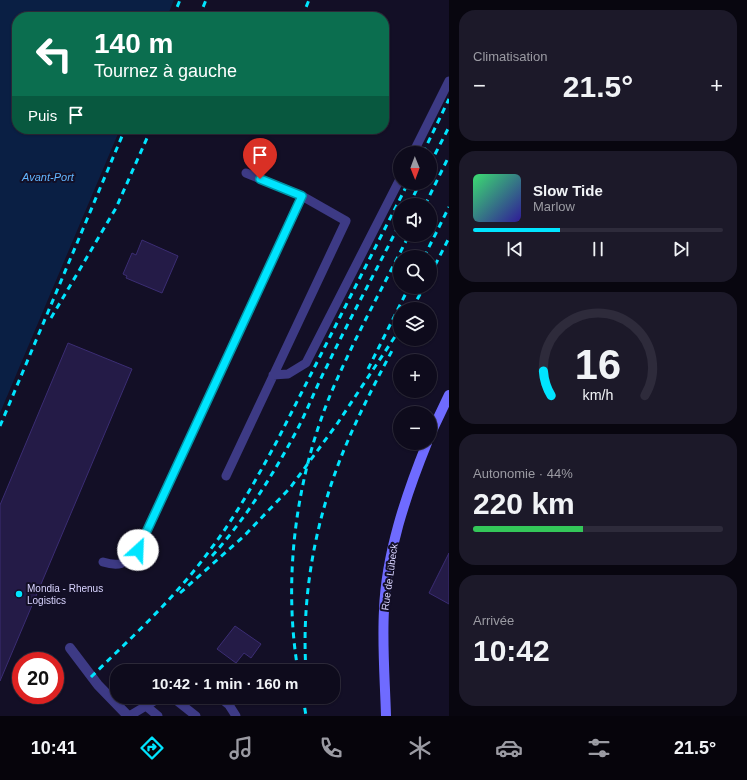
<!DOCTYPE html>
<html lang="fr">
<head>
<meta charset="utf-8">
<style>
	:root { --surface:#0e0b1c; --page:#1c1929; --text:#f1f3f6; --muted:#9b9ba3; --line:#2e2b3b; --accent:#00e5ff }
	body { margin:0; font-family:Arial,sans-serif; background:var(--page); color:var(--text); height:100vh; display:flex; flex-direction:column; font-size:15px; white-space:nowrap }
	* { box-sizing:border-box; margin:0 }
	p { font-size:13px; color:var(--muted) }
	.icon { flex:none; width:22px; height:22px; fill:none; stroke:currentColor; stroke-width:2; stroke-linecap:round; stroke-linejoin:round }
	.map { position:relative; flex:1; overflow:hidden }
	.details { display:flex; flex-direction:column; gap:10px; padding:10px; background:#08060f; width:298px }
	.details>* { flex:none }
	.top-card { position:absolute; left:12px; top:12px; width:377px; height:122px; border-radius:16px; box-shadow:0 1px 3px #0004,0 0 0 1px var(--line); background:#0b6e4f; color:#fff; overflow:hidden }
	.needle { width:26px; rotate:179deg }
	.buttons { position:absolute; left:393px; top:146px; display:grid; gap:8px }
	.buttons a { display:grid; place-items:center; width:44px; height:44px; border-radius:50%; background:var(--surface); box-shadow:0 1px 3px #0004,0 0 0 1px var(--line); font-size:20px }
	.speed { position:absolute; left:12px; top:652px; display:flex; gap:8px; font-size:20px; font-weight:700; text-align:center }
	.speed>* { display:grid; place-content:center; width:52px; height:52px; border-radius:50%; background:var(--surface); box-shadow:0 1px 3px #0004,0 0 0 1px var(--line); line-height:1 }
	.speed .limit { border:6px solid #d22; background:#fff; color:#111 }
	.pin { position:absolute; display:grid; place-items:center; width:34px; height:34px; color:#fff; margin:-41px -17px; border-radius:50% 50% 50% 0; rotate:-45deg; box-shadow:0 0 4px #0007 }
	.pin .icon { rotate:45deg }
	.me { position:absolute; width:44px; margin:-22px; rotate:25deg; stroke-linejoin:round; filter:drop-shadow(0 0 3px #0008) }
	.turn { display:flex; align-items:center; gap:14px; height:84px; padding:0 16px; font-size:18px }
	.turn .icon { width:52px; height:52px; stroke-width:2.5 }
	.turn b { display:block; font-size:28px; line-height:34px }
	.then { display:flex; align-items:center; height:38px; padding:0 16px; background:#0003; gap:8px; font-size:15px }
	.big { font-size:30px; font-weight:800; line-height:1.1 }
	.details .card { flex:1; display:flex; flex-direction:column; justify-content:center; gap:6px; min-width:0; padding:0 14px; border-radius:16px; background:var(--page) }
	.details .dial { align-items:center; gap:0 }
	.dial svg { height:104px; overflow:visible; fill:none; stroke:var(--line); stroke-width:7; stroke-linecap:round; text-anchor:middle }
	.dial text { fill:var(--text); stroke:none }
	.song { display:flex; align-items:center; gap:12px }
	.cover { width:48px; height:48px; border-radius:6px; background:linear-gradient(135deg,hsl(140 70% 55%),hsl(250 70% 35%)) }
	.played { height:4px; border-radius:2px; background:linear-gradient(90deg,var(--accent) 35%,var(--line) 35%) }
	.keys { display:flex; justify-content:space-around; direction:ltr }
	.heat { display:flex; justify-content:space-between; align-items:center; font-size:22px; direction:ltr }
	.charge { height:6px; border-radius:3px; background:linear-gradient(90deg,#34c759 44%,var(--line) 0) }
	.trip { position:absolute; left:110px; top:664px; width:230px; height:40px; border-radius:16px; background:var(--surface); box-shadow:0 1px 3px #0004,0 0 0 1px var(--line); font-weight:800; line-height:40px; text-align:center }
	.dock { display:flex; height:64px; justify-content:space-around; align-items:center; background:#06040b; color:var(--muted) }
	.dock .icon { width:28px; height:28px }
	.dock .current { color:var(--accent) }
	.dock b { font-size:18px; color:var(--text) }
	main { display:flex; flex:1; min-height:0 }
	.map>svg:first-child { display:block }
	.water { fill:#0a1f44 }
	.building { fill:#241b47; stroke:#3b2d73 }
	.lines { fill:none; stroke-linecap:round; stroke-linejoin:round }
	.lane { stroke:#3d3a85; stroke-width:9 }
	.street { stroke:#3d3a85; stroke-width:10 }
	.secondary { stroke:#6f6bff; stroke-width:10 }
	.rail { stroke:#00e5ff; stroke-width:3; stroke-dasharray:6 5; stroke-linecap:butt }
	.route-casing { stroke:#0095a6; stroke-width:10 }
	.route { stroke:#00e5ff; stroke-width:7 }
	.poi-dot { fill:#00e5ff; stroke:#130f26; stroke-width:1.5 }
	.labels { text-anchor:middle; stroke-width:4; stroke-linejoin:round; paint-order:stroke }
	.street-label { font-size:10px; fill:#d9d4ff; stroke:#130f26 }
	.poi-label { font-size:10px; fill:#d9d4ff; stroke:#130f26; text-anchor:start }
	.water-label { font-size:11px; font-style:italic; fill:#62b6ff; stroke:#130f26 }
</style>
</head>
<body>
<main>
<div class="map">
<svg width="449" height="716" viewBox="0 0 449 716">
	<rect width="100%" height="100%" fill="#130f26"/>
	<path class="water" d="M0 0H174L167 17H17V129H120L0 413Z"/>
	<path class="building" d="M142 240 178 256 162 293 126 278 127 276 123 274 132 253 136 255Z
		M68 343 132 369 0 681V505Z
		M449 553V604L429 593Z
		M235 626 261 644 251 658 244 653 236 663 217 649Z"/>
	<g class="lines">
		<path class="lane" d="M413 153 449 81
			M273 375 288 374 306 363 400 179
			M226 476 346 221 302 196
			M103 562C122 568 125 562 138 550L302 196 246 173
			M172 697 196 716
			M219 697 229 705 236 716
			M146 706 158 716
			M129 716 156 700 163 697"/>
		<path class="street" d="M70 648 98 685 128 716"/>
		<path class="secondary" d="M430 435 449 395
			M386 716C385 681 382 645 384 610 386 554 406 495 427 443"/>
		<path class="rail" d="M173 17 180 0
			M199 17 206 0
			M302 17 309 0
			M423 153 449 99
			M430 164 449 127
			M409 205 420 183
			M425 205 449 156
			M424 257 449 207
			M430 275 449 238
			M412 309 424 287
			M51 318 116 208 151 129
			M368 369 409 287
			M0 426 125 129
			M212 556C246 518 273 475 297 430 308 409 316 387 327 366 350 318 376 271 400 223
			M180 593 244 536 290 488 337 424 400 329
			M298 671C283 580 295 483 329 398 352 342 382 289 409 235
			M306 671C301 594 316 516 346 445 360 412 377 379 394 347
			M91 677C133 636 176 597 210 550 236 516 257 478 277 441L408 183
			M303 697 306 716"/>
	</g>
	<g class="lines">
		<defs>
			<path id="route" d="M138 550 302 196 260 179"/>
		</defs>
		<use href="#route" class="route-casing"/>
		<use href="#route" class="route"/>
	</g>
	<circle class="poi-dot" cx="19" cy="594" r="4"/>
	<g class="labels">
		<g class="street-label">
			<text transform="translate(389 577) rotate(-82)" y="4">Rue de Lübeck</text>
		</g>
		<g class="poi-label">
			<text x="27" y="592">Mondia - Rhenus<tspan x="27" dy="12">Logistics</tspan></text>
		</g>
		<g class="water-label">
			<text x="48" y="181">Avant-Port</text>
		</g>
	</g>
</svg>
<div class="buttons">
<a><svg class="needle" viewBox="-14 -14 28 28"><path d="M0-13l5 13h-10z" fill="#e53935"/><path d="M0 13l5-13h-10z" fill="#9b9ba3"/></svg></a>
<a><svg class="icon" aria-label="sound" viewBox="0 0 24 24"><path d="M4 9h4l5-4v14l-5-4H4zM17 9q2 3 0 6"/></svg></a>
<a><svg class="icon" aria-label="search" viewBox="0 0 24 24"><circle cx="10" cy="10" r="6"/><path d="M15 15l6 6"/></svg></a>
<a><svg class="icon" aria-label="layers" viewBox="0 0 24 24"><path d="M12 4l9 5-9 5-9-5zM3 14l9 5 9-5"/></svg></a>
<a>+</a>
<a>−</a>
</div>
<div class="speed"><div class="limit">20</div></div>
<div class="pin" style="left:260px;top:179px;background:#d93025"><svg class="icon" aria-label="arrive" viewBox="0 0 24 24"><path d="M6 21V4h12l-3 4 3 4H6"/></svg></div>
<svg class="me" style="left:138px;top:550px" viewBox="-20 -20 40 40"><circle r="19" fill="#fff"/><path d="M0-13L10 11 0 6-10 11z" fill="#00e5ff"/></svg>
<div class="trip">10:42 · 1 min · 160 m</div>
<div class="top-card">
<div class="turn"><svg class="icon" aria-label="left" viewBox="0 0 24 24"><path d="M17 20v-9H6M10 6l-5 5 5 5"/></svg><div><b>140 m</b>Tournez à gauche</div></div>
<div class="then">Puis<svg class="icon" aria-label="arrive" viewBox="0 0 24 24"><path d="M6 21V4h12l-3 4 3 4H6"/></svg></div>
</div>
</div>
<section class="details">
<div class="card"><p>Climatisation</p>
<div class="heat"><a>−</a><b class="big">21.5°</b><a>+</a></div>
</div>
<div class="card">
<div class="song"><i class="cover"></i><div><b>Slow Tide</b><p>Marlow</p></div></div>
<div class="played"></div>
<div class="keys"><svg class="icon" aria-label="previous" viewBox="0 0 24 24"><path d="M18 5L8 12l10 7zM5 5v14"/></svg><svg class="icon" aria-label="pause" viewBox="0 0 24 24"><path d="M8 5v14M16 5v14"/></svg><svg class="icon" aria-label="next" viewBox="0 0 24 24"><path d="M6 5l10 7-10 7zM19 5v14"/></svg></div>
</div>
<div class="card dial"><svg viewBox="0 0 100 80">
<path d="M14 69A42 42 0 1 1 86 69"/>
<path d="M14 69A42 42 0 0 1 8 50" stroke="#00e5ff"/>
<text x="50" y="56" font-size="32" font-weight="700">16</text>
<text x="50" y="72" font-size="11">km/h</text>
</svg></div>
<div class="card"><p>Autonomie · 44%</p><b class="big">220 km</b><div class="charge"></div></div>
<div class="card"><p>Arrivée</p><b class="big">10:42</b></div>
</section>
</main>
<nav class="dock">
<b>10:41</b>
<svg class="icon current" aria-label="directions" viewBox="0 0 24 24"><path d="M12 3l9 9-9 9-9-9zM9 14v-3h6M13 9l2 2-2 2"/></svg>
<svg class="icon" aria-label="music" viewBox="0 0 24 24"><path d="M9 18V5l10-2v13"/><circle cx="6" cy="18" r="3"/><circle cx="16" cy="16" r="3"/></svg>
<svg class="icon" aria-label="phone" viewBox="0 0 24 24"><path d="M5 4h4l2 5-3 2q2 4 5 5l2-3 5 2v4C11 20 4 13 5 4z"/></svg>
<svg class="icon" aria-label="climate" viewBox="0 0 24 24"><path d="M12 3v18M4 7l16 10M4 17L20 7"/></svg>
<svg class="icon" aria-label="car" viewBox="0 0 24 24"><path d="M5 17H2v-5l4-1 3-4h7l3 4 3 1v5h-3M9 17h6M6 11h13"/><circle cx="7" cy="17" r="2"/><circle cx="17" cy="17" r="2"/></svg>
<svg class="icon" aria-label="filters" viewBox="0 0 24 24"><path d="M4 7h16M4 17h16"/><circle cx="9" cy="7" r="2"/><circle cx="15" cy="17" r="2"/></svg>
<b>21.5°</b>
</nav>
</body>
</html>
